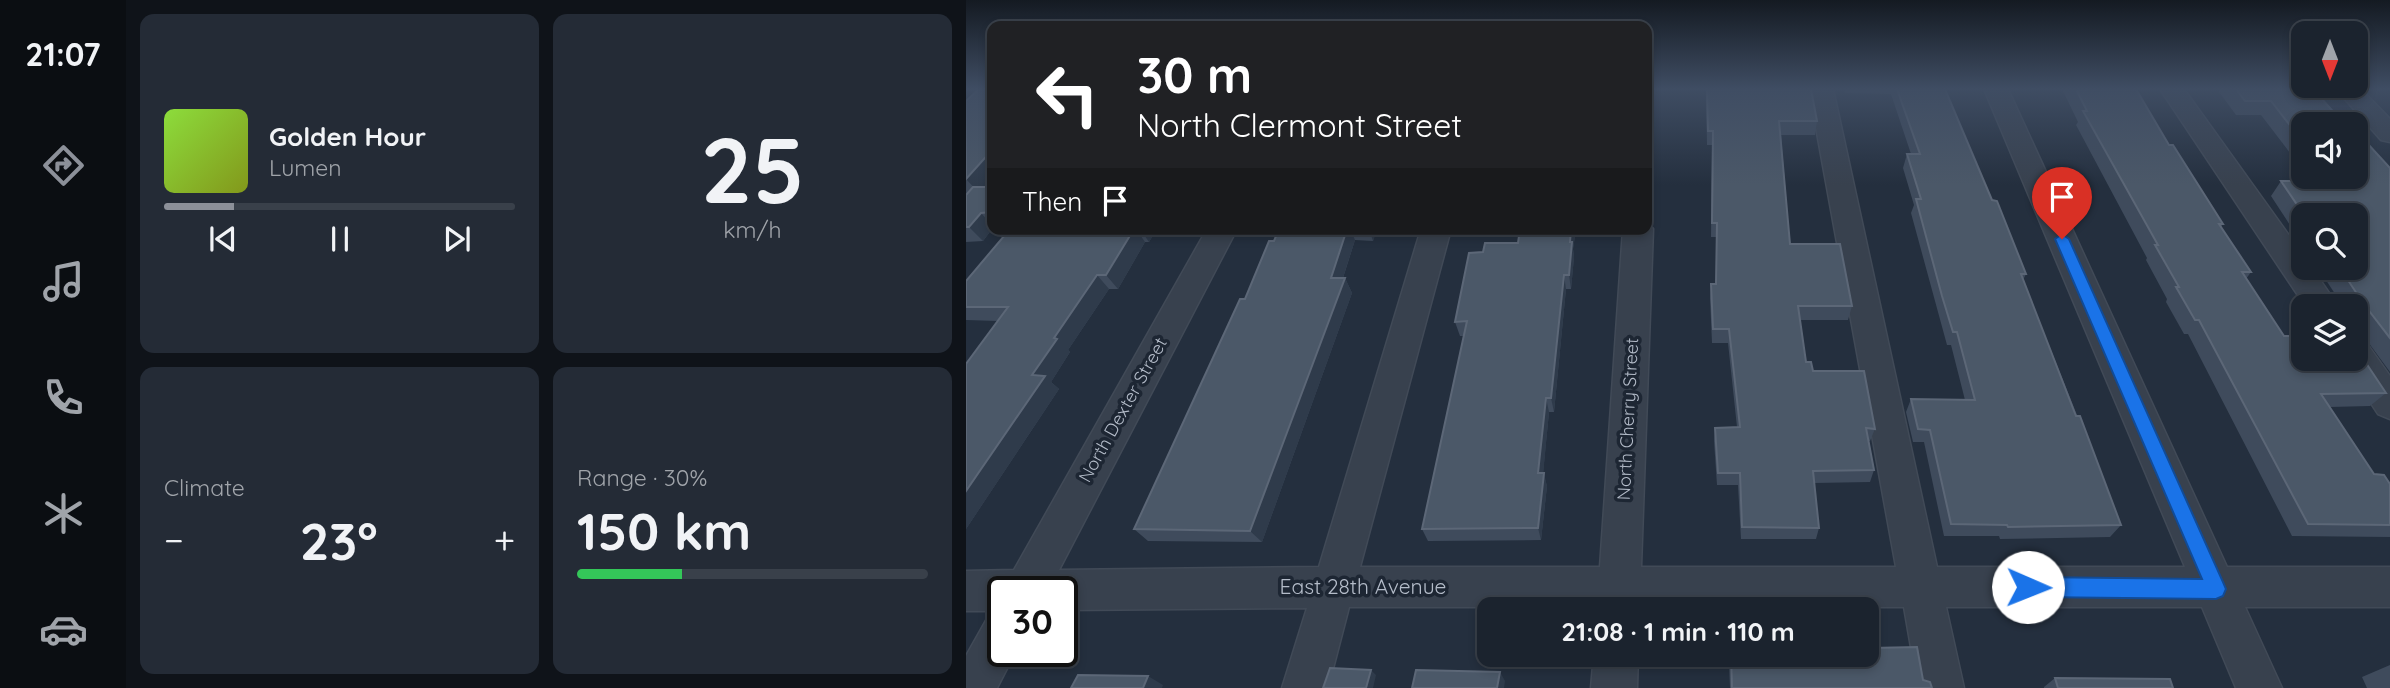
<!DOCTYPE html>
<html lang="en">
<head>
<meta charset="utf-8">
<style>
	:root { --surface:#1b232e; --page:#242b36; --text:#f1f3f6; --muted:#a0a4aa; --line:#39404a; --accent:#8c9099 }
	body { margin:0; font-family:Quicksand,sans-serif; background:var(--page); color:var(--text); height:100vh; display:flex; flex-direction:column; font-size:26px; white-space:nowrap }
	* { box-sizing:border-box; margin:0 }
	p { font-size:23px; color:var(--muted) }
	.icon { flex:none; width:38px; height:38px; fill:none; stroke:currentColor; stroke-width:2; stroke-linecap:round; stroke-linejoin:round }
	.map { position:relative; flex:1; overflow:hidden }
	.side { display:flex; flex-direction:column; gap:14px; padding:14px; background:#0f1319; width:840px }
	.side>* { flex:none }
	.banner { position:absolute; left:21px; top:21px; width:665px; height:214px; border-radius:14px; box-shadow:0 4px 10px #0003,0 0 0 2px var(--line); background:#202124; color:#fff; overflow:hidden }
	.needle { width:46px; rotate:180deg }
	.fabs { position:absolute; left:1325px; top:21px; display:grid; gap:14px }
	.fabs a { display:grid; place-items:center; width:77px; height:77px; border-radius:14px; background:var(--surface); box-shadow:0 4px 10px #0003,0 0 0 2px var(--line); font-size:35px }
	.speed { position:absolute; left:21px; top:576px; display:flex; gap:14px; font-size:35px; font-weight:700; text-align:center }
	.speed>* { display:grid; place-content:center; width:91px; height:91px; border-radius:50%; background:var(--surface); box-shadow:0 4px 10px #0003,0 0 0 2px var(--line); line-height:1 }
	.speed .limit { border:4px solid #111; border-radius:10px; background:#fff; color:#111 }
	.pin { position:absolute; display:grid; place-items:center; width:60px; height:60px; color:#fff; margin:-72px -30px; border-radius:50% 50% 50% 0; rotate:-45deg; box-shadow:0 0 7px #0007 }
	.pin .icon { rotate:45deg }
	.me { position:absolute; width:77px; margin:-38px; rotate:91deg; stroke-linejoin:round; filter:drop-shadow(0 0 5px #0008) }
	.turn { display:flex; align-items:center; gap:24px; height:147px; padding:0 35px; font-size:32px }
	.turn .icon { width:91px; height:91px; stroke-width:2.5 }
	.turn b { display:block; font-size:49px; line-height:60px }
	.then { display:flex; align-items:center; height:66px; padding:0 35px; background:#0003; gap:14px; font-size:26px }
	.big { font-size:52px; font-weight:700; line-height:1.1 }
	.side .tile { flex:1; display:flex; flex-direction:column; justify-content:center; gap:10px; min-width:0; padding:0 24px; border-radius:14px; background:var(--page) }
	.side .dial { align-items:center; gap:0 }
	.dial b { font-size:91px; line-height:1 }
	.song { display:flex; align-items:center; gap:21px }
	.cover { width:84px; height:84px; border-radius:10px; background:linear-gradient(135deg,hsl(90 70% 55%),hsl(70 70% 35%)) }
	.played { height:7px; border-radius:4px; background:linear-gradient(90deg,var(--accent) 20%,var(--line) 20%) }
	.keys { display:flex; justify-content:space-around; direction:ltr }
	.heat { display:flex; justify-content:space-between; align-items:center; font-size:38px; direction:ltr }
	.charge { height:10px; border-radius:5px; background:linear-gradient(90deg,#34c759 30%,var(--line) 0) }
	.side .tiles { flex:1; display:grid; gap:14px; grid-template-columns:repeat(2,1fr) }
	.trip { position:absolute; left:511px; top:597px; width:402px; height:70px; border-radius:14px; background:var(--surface); box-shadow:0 4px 10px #0003,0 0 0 2px var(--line); font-weight:700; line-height:70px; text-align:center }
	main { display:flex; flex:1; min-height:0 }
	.tab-bar { display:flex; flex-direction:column; width:126px; justify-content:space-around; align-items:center; background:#0b0e12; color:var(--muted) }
	.tab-bar .icon { width:49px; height:49px }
	.tab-bar .selected { color:var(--accent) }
	.tab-bar b { font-size:32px; color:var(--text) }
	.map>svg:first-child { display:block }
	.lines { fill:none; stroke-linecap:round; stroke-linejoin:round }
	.minor-casing { stroke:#414a57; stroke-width:3 }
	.minor { fill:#38414e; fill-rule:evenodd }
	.wall { fill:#3f4b5c }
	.shaded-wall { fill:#2f3b4b }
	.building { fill:#4b5868; stroke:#5c6777; stroke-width:2 }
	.route { fill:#1a73e8; stroke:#114b97; stroke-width:2 }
	.labels { text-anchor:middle; stroke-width:7; stroke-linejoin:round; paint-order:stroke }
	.street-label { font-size:18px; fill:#b4bcc9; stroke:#1d2633 }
	.near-street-label { font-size:21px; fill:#b4bcc9; stroke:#1d2633 }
</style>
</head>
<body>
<main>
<nav class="tab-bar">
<b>21:07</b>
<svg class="icon selected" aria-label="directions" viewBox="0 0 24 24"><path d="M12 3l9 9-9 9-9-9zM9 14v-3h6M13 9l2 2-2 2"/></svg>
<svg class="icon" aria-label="music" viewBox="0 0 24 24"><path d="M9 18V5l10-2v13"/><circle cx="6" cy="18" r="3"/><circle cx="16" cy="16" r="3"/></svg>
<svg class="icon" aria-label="phone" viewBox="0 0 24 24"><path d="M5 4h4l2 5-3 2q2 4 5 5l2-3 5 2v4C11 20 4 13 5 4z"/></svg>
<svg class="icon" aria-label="climate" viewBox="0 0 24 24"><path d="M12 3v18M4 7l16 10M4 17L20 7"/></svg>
<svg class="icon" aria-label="car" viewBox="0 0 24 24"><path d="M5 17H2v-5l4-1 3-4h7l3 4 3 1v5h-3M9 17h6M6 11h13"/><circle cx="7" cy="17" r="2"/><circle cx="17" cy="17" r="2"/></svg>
</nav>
<section class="side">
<div class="tiles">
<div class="tile">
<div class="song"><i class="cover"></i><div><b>Golden Hour</b><p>Lumen</p></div></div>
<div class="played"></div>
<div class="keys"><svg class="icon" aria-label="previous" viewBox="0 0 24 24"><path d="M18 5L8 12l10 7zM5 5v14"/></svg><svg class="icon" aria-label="pause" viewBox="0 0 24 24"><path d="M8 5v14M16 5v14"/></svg><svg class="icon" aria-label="next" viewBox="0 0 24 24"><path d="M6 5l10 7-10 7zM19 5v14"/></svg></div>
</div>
<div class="tile dial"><b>25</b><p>km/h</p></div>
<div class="tile"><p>Climate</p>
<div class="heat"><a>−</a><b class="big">23°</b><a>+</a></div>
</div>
<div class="tile"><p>Range · 30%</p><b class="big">150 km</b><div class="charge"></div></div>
</div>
</section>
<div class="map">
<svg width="1424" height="688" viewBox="0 0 1424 688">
	<rect width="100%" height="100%" fill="#242f3e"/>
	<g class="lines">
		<defs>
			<path id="minor" d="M843 89H867L971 567H1219L1018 89H1042L1261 567H1424V607H1279L1316 688H1270L1236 607H980L998 688H952L938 607H383L362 688H316L341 608 96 610V592H37V651H50L31 688H0V656L22 617 36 611H0V571L48 570 241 229H271L93 570 353 567 455 229H485L394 567H634L657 229H681V221L687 229 675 567H930Z
				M1194 89H1218L1337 255V268H1346L1372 306H1339Z
				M1370 89H1395L1424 119V142L1415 140Z
				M1390 341 1402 345 1424 376V419L1412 414 1376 359H1390Z
				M628 654H672L671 688H625Z"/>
		</defs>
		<use href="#minor" class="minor-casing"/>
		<use href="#minor" class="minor"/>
	</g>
	<path class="wall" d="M26 89V179L20 187H26V229L17 241 0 242V101Z
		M740 89H845L851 121 849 135H815L824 244 886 306 882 320H834L840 362 847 371 909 429 904 441H903L908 470 904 482 848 483 853 528 850 539H775L772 485H751L748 441 749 428 771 427 762 343H746L744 298 745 284H750V237H745L746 145H741Z
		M878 89H979L1026 200 1060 274 1057 280 1155 525 1144 537 1034 539 1033 536H978L958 442H947L940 412 945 399 999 400 985 345H981L945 213 948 205 937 168 941 154H945L925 94 879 93Z
		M1096 89H1170L1203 145 1257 224 1255 227 1285 272 1280 279 1318 336 1390 359V336H1398L1390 325V306H1377L1352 268H1390V215H1337V245L1305 196 1315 181H1345L1342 177H1390L1424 168V372L1402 342 1392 352 1420 393 1404 406 1364 407 1408 474 1424 484V537L1326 536 1222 334H1218L1200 302 1201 299 1180 260 1181 258 1110 125 1112 122Z
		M1251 89H1347L1372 117 1337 124V170L1295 115H1270Z
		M44 229H191L183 242H179L152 289H143L102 350 104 352 85 382 93 389 0 529 32 321 0 320V281Z
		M313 229H411L407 241 389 240 377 278H379L386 293 296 542 182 541 168 529Z
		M554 229H610L607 249 608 257 605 289H600L588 412H583L577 473 581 486 575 540 462 541 456 529 498 336H494L489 322 517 252 552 243Z
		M905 648 957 680 966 688H764L763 663 764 654 822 665H901L900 657Z
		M1424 665V688H1401L1396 677Z
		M1089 678 1207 688H1078V687Z"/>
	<path class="shaded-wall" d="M26 150V179L14 194 0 179Z
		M15 213 26 225V229L17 241 3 227Z
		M168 229H170L179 242 152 289 140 275Z
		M174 229H191L183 242Z
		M381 229H384L389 240 372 293 365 278Z
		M403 229H411L407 241Z
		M605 229H610L607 249 608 257 605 289 603 275 604 242Z
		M131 275 143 289 102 350 104 352 85 382 93 389 0 529V491L88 338Z
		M598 275 600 289 588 412 585 398Z
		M379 278 386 293 296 542 284 531Z
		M580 398 583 412 576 486 572 473Z
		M578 473 581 486 575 540 572 528Z
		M405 670 410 675 407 688H400Z
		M534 672 539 681 538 688H531Z
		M182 676 197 685 196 688H177Z"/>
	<path class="building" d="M13 89H26V150L0 179V101Z
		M741 89H845L851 121H813L824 244H874L886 306H832L840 362H845L847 371H898L909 429 900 428 908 470 847 471 853 528 776 527 774 473H752L749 428 774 427 763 329H747L745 284H750L751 223H746L747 131H742Z
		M931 89H979L1026 200 1031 201 1060 274H1055L1110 416H1114L1155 525 1042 527 1041 525 985 524 964 430 952 429 945 399 1009 400 991 332H987L976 296 950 199H955L941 154H954Z
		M1110 89H1170L1203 145H1207L1257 224H1253L1285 272H1276L1318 336H1337V359H1390V348L1420 393 1355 394 1408 474 1418 475 1424 484V525L1342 524 1233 320H1229L1210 287H1213L1189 245H1192L1117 111H1121Z
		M1270 89H1347L1372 117H1377L1383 124H1337V142L1305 101H1279Z
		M1390 131 1424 168V338L1397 303 1374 268H1390V215H1338L1315 181H1367L1364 177H1390Z
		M7 187H26V210L25 212 15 213 3 227H0V195Z
		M44 229H168L140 275H131L88 338 91 339 66 375 79 376 0 491V364L42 307H0V281Z
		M313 229H381L365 278H379L284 531 168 529 274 299H279L303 241H308Z
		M554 229H605L604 242H606L603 275H598L585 398H580L572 473H578L572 528 456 529 501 321 489 322 503 253 517 252 519 243H552Z
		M1390 336H1402L1403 342H1391L1390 345Z
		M951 647 957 680 964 682 966 688H766L765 654H821L822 665H908L905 648Z
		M364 668 405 670 400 688H357Z
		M450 670 534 672 531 688H446Z
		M112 675 182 676 177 688H105Z
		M1089 678 1204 679 1207 688H1092Z"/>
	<linearGradient id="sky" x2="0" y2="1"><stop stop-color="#141a22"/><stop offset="0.48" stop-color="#3f4d63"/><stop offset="1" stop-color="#3f4d63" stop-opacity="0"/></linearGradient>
	<rect width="1424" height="185" fill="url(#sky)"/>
	<path class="route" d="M1096 234 1103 239 1257 582 1260 589 1257 596 1250 599 1062 597 1055 594 1052 587 1055 580 1062 577 1236 579 1089 239Z"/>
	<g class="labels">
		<g class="street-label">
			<text transform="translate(157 410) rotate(-61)" y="6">North Dexter Street</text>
			<text transform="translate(662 419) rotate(-87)" y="6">North Cherry Street</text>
		</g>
		<g class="near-street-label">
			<text x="397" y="594">East 28th Avenue</text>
		</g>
	</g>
</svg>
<div class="fabs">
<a><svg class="needle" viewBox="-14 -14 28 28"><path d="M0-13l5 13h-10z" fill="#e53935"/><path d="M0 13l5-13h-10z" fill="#a0a4aa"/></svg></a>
<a><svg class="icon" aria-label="sound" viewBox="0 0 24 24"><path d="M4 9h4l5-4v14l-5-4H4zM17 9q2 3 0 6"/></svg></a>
<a><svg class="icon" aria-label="search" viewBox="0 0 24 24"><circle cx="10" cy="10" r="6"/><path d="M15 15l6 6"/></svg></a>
<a><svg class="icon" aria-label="layers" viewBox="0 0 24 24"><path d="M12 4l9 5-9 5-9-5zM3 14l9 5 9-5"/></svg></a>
</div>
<div class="speed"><div class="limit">30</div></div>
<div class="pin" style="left:1096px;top:239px;background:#d93025"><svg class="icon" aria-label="arrive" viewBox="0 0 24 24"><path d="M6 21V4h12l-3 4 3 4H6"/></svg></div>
<svg class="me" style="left:1062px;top:587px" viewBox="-20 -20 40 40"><circle r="19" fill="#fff"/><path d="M0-13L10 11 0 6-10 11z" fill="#1a73e8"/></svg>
<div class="trip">21:08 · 1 min · 110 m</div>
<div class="banner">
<div class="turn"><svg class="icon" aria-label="left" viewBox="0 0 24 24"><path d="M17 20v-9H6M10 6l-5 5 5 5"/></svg><div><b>30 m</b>North Clermont Street</div></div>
<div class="then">Then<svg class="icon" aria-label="arrive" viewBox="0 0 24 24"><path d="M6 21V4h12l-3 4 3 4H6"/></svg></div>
</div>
</div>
</main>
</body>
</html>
